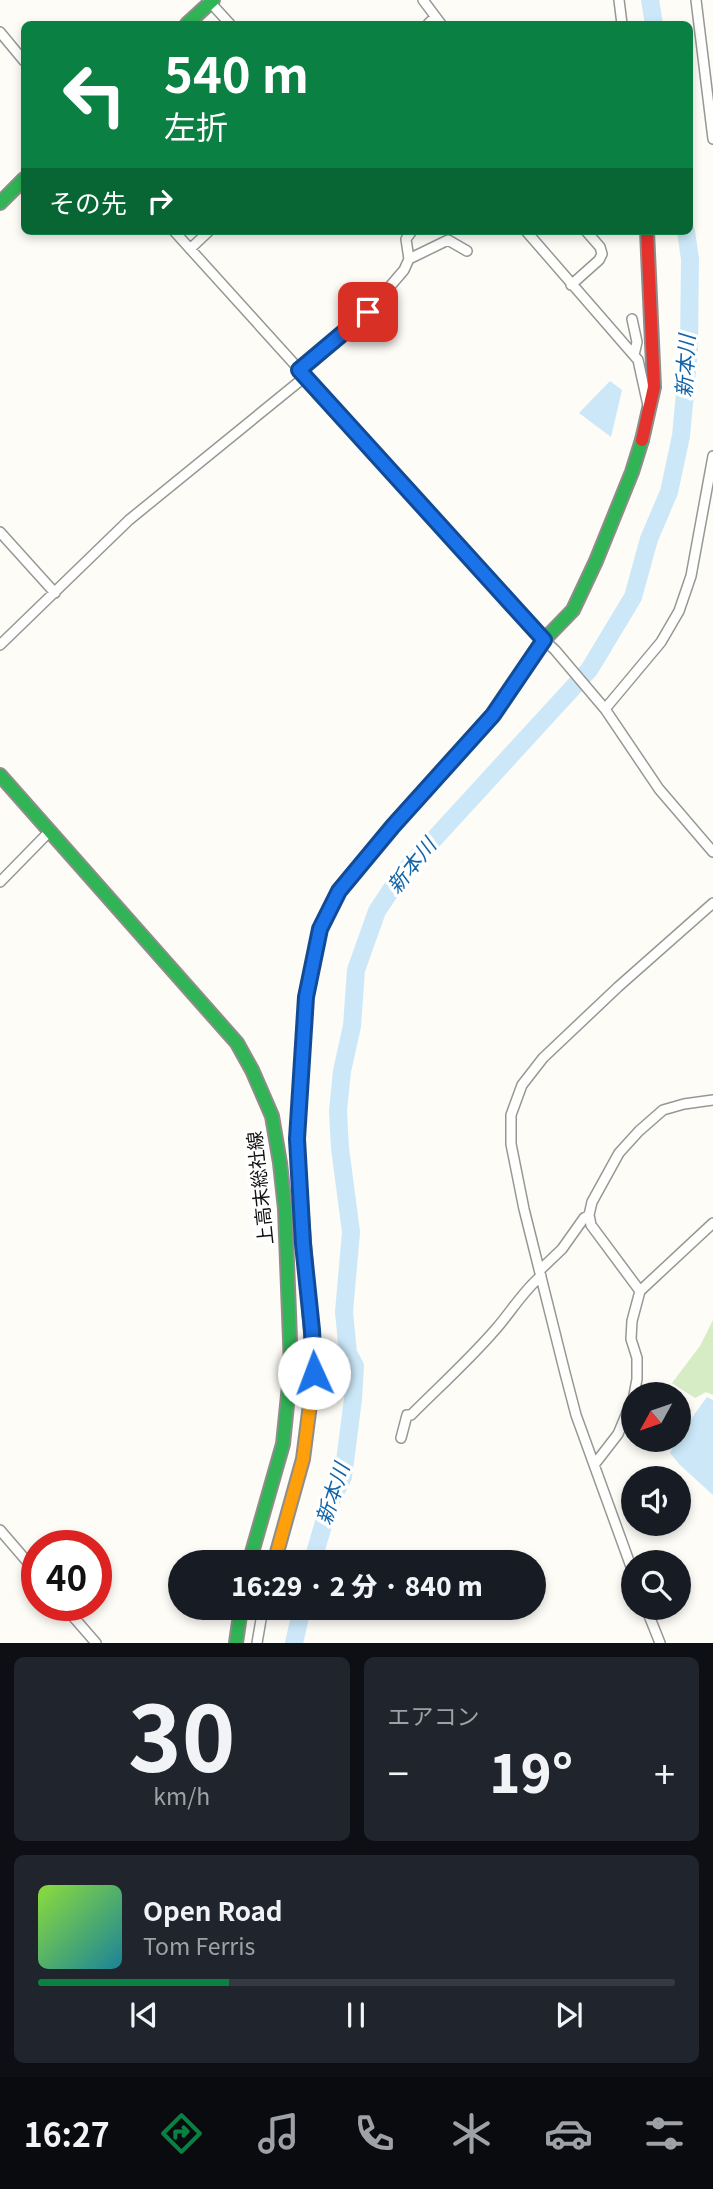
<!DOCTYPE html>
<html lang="ja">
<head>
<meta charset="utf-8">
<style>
	:root { --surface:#171b24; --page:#20242c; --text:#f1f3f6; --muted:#9ea1a6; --line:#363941; --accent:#0b8043 }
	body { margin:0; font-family:Georgia,"Noto Sans JP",serif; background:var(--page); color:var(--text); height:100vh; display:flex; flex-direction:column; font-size:26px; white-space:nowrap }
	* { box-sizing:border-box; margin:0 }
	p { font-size:23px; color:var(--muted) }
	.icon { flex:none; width:38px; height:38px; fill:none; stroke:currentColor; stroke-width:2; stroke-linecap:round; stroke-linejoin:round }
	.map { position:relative; height:1643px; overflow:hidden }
	.details { display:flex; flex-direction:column; gap:14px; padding:14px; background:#0d0f14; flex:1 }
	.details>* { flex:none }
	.top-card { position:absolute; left:21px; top:21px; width:672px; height:214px; border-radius:10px; box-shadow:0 4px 10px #0003; background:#0b8043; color:#fff; overflow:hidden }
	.needle { width:46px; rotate:230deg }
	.buttons { position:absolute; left:621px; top:1382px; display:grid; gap:14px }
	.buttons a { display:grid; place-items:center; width:70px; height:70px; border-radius:50%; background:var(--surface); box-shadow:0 4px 10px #0003; font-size:35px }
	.speed { position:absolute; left:21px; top:1530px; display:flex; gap:14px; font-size:35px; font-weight:700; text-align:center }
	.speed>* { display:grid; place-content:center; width:91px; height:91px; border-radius:50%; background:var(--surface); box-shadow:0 4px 10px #0003; line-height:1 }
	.speed .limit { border:10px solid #d22; background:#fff; color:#111 }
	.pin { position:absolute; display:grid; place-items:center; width:60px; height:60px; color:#fff; margin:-30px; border-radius:14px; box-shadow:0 4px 10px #0006 }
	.me { position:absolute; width:77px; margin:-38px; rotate:358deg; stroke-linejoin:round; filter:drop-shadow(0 0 5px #0008) }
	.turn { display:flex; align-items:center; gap:24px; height:147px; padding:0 28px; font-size:32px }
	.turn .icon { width:91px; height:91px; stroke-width:2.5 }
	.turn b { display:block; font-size:49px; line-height:60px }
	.then { display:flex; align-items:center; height:66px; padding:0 28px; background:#0003; gap:14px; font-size:26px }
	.big { font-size:52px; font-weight:800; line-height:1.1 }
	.details .tile { flex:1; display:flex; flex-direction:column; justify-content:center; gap:10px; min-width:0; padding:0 24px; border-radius:10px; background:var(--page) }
	.details .dial { align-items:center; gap:0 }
	.dial b { font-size:91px; line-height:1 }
	.song { display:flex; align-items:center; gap:21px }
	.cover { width:84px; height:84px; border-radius:10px; background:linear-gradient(135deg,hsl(90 70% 55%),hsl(190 70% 35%)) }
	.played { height:7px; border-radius:4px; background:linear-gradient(90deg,var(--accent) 30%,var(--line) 30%) }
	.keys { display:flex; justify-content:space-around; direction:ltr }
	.heat { display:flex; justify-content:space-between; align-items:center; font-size:38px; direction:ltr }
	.details .tiles { flex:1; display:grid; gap:14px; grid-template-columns:1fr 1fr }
	.tile:last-child { grid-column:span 2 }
	.trip { position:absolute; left:168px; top:1550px; width:378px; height:70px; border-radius:35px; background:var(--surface); box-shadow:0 4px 10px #0003; font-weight:800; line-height:70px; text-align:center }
	.tab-bar { display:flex; height:112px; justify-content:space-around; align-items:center; background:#090b0e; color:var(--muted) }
	.tab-bar .icon { width:49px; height:49px }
	.tab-bar .selected { color:var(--accent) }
	.tab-bar b { font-size:32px; color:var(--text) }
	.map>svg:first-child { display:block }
	.forest { fill:#d6ecc4 }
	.water { fill:#cce8f8 }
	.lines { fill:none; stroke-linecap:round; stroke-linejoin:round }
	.river { stroke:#cce8f8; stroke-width:18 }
	.street-casing { stroke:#979795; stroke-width:12 }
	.fast-casing { stroke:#8e8d8b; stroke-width:16 }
	.slow-casing { stroke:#8e8d8b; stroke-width:16 }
	.jam-casing { stroke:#8e8d8b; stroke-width:16 }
	.street { stroke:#fffffe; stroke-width:9 }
	.fast { stroke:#30b455; stroke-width:12 }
	.slow { stroke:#ff9f0a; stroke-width:12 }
	.jam { stroke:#e5322d; stroke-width:12 }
	.route-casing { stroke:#114b97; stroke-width:18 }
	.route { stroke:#1a73e8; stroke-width:12 }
	.labels { text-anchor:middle; stroke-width:7; stroke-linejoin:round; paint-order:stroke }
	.street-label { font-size:19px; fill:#111; stroke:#fff }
	.water-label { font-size:21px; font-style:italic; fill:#1365a9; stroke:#fff }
</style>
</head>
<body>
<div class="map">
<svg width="713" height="1643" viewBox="0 0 713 1643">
	<rect width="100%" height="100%" fill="#fdfcf7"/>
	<path class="forest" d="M713 1320V1395L706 1392 695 1398 672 1383 700 1346Z"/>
	<path class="water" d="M610 381 622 390 611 437 579 413Z
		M707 1397 713 1400V1495L680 1465 670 1453 676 1440H679L683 1430Z"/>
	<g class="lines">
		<path class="river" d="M650 0 654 24
			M312 1563 329 1505 343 1477 353 1399 355 1366 348 1353 344 1312 351 1232 340 1148 338 1111 342 1071 352 1026 356 970 377 911 401 875 589 670 633 597 649 539 669 492 681 436 689 349 690 259 686 231
			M294 1643 302 1608"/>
		<defs>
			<path id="street" d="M208 0 230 24
				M423 0 441 24
				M619 0 622 24
				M696 0 713 139
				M428 24 435 17
				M0 32 24 61
				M174 231 544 640 555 650 605 709 659 789 713 852
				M526 231 638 360 649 410
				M190 249 209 231
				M409 259 448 240 467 251
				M571 285 599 260 602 254 600 247 586 231
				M632 319 637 342 634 355
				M299 370 368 312 404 270 409 259 406 239 412 231
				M0 532 55 593
				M0 645 129 520 306 376
				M605 709 661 642 679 611 691 576 713 456
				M0 882 50 831
				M540 1270 562 1249 584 1218 589 1215
				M640 1291 591 1225 589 1215 592 1202 619 1153 639 1131 663 1110 684 1104 713 1100
				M634 1395 637 1379V1358L631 1339 632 1321 640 1291 713 1223
				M401 1438 407 1415H411C439 1387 469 1360 495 1330 511 1312 523 1291 541 1276
				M594 1465 618 1434 634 1396
				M0 1530 37 1573
				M634 1575 576 1415 565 1373 524 1209 511 1144V1115L522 1085 543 1058 618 987 713 903
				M63 1605 96 1643
				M646 1608 660 1643
				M257 1643 263 1608"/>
			<path id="fast" d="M187 24 213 0
				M0 203 24 179
				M0 775 237 1043 252 1070 272 1116 280 1163 285 1209 291 1366 283 1444 249 1563
				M300 1190 297 1139 306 997 320 929 339 891 393 826 493 715 544 640 573 610 596 561 632 472 642 440
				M236 1643 241 1608"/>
			<path id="slow" d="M274 1563 303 1459 314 1373 300 1190"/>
			<path id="jam" d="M642 440 654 387 647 231"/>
		</defs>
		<use href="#street" class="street-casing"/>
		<use href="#fast" class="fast-casing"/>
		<use href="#slow" class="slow-casing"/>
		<use href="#jam" class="jam-casing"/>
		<use href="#street" class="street"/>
		<use href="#fast" class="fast"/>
		<use href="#slow" class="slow"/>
		<use href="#jam" class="jam"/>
	</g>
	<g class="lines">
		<defs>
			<path id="route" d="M314 1373 312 1330 303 1244 297 1139 306 997 320 929 339 891 393 826 493 715 544 640 299 370 368 312"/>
		</defs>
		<use href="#route" class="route-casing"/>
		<use href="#route" class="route"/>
	</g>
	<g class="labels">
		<g class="street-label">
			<text transform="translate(260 1188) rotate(-96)" y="7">上高末総社線</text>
		</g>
		<g class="water-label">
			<text transform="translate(686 366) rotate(-87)" y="7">新本川</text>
			<text transform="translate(412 866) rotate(-51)" y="7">新本川</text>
			<text transform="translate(333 1494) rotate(-72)" y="7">新本川</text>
		</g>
	</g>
</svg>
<div class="buttons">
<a><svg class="needle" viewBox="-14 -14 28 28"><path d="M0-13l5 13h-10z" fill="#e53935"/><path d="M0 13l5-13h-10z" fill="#9ea1a6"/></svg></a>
<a><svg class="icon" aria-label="sound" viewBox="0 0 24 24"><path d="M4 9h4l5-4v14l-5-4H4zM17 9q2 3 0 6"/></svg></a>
<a><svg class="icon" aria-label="search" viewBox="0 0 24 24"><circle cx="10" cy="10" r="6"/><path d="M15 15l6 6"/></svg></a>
</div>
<div class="speed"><div class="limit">40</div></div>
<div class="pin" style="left:368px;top:312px;background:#d93025"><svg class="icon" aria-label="arrive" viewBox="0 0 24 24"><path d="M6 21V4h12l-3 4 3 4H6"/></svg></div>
<svg class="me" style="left:314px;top:1373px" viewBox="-20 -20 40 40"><circle r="19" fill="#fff"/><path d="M0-13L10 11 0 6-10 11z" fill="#1a73e8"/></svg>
<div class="trip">16:29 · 2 分 · 840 m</div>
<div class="top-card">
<div class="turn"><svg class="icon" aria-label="left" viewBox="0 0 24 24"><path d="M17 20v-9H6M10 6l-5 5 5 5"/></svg><div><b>540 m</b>左折</div></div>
<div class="then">その先<svg class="icon" aria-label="right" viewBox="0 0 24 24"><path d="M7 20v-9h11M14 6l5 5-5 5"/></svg></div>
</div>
</div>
<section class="details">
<div class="tiles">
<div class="tile dial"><b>30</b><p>km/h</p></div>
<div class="tile"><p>エアコン</p>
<div class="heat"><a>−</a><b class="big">19°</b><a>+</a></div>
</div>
<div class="tile">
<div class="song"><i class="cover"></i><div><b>Open Road</b><p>Tom Ferris</p></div></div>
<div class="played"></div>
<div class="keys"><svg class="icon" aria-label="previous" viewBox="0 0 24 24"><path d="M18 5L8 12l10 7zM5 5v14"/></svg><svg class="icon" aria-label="pause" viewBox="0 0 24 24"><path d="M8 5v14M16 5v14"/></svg><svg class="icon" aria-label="next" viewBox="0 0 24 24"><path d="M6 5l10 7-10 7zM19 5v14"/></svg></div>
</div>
</div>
</section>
<nav class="tab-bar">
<b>16:27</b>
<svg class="icon selected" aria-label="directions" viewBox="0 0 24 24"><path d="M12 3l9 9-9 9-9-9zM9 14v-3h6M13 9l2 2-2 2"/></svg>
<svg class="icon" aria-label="music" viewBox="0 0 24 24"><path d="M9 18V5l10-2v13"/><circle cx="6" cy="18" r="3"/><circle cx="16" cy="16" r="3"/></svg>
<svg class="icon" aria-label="phone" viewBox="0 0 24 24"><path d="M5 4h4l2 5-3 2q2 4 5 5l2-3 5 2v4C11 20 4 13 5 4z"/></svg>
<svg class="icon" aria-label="climate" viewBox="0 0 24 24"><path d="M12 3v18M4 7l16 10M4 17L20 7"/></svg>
<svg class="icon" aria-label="car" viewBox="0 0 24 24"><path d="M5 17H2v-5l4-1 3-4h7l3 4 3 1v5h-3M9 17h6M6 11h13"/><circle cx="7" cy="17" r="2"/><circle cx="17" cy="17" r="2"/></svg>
<svg class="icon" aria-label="filters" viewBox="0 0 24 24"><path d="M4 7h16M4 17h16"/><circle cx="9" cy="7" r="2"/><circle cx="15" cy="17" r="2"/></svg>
</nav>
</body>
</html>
